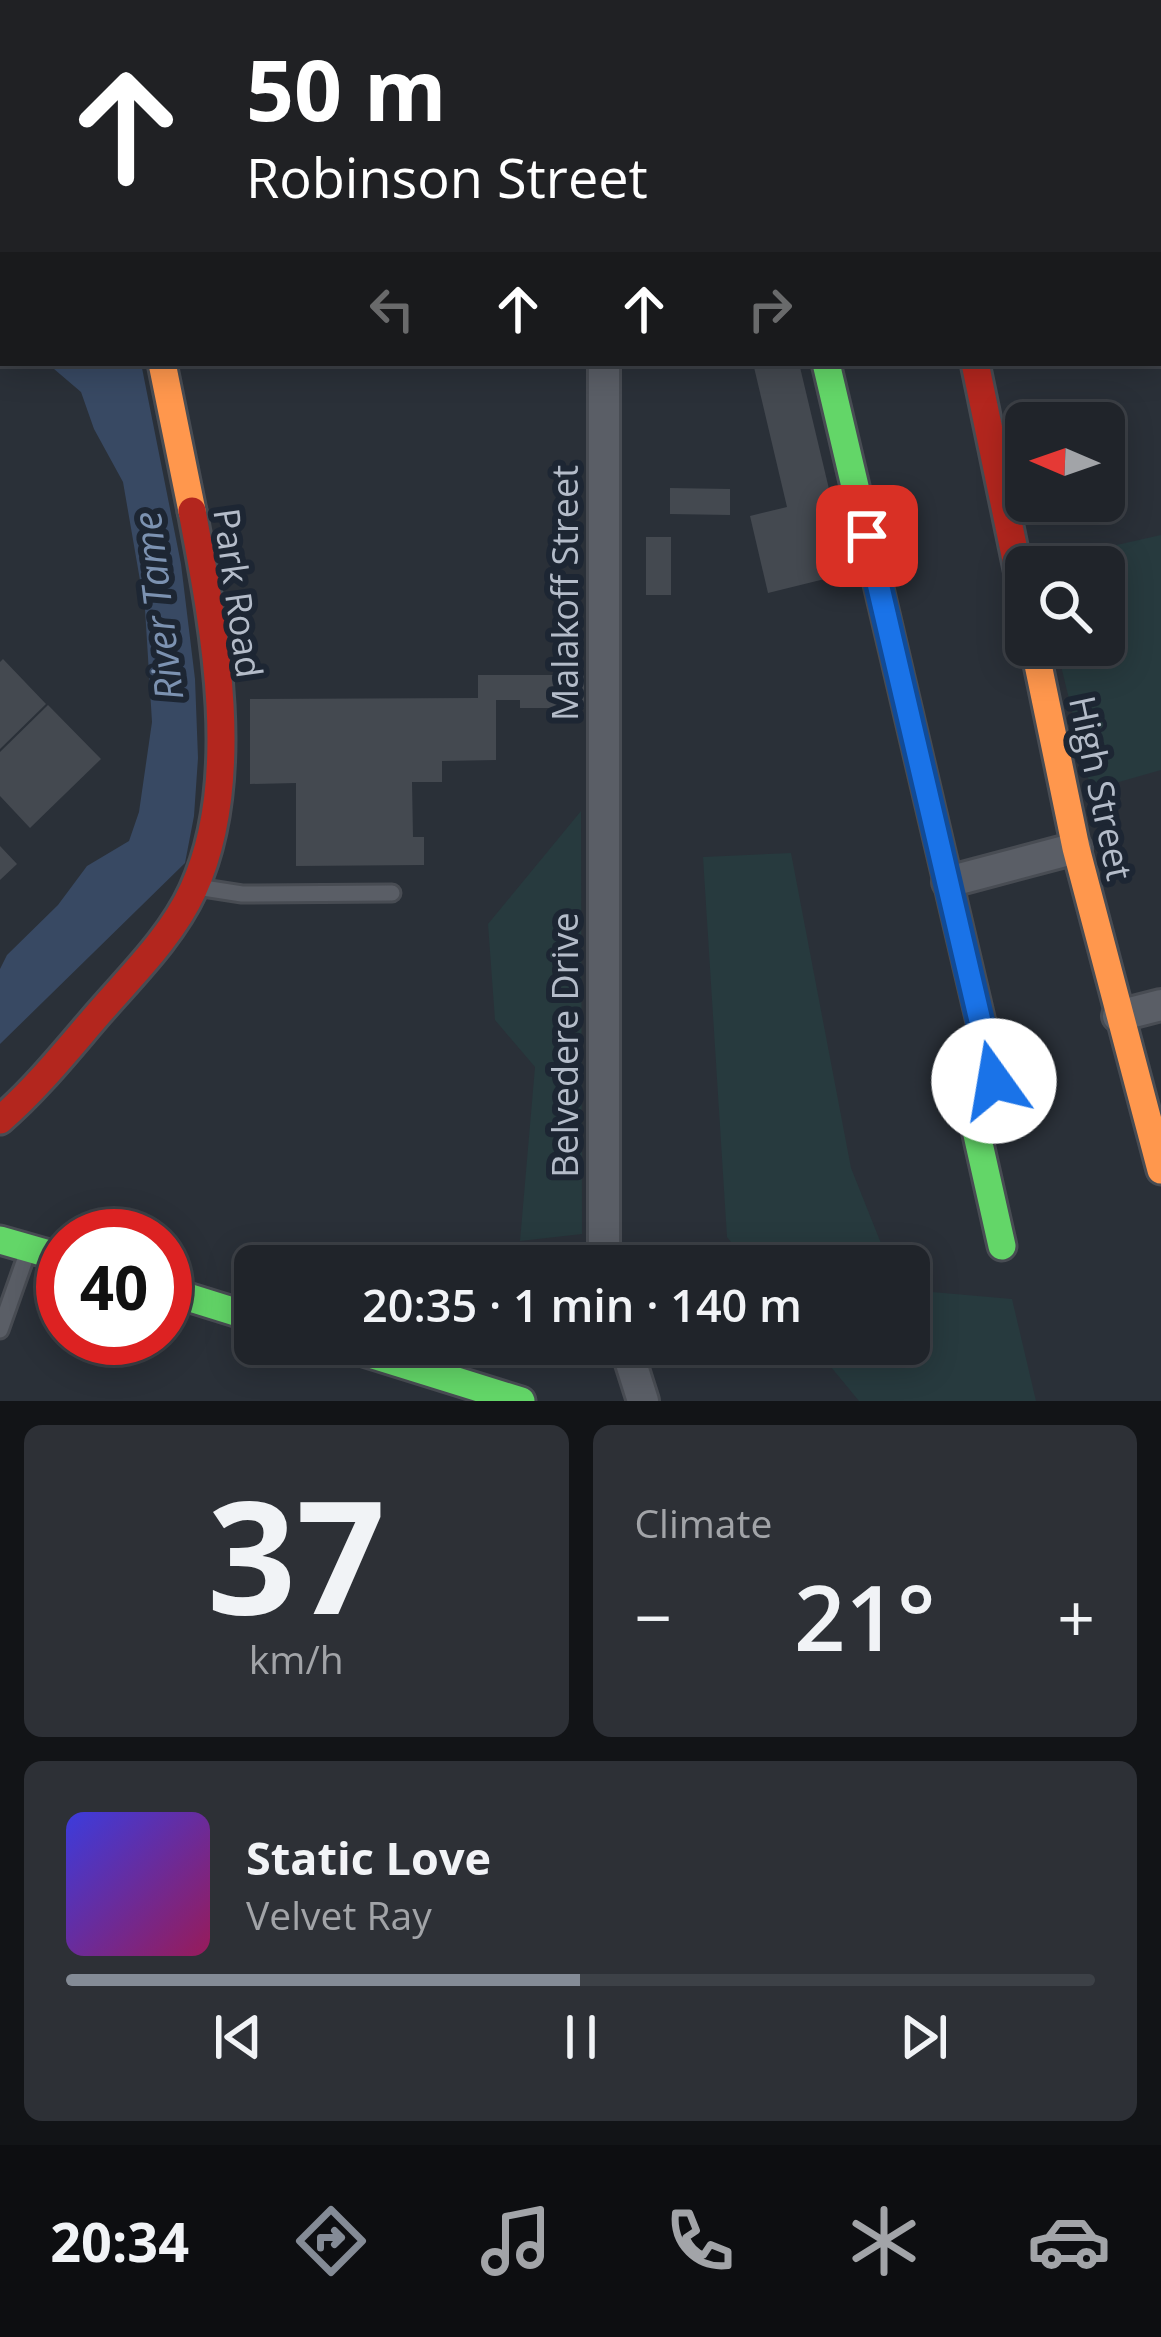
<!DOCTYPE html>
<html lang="en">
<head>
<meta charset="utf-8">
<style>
	:root { --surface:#20242a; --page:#2d3036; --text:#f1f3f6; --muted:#a2a4a8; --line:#3d4147; --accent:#848b96 }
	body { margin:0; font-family:"Open Sans",sans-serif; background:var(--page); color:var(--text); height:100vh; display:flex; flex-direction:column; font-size:45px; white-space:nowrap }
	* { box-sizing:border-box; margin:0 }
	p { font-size:39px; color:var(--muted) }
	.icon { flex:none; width:66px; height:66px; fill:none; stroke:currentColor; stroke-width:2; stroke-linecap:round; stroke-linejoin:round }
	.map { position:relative; height:1401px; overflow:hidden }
	.sheet { display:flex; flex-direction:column; gap:24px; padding:24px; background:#121417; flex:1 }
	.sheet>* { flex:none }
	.banner { position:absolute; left:0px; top:0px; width:1161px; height:366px; box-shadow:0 6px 30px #0003,0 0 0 3px var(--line); background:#202124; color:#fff; overflow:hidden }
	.needle { width:78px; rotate:272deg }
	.tools { position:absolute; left:1005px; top:402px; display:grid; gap:24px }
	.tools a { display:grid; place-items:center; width:120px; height:120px; border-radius:18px; background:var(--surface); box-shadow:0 6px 30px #0003,0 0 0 3px var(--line); font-size:60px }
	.speed { position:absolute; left:36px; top:1209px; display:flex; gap:24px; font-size:60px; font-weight:700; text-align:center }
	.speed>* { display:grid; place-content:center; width:156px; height:156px; border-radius:50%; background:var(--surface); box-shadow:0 6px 30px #0003,0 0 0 3px var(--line); line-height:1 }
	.speed .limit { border:18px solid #d22; background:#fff; color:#111 }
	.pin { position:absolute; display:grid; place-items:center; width:102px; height:102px; color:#fff; margin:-51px; border-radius:24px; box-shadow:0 6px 18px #0006 }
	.me { position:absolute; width:132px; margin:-66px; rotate:347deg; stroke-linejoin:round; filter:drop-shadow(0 0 9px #0008) }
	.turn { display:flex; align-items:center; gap:42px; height:252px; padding:0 48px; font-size:54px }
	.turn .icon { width:156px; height:156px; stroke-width:2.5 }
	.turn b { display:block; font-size:84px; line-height:102px }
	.lanes { display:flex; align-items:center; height:114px; padding:0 48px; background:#0003; justify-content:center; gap:60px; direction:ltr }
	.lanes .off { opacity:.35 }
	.big { font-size:90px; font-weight:600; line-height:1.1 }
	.sheet .tile { flex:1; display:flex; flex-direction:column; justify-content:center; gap:18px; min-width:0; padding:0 42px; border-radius:18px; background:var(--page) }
	.sheet .dial { align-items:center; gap:0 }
	.dial b { font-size:156px; line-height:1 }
	.song { display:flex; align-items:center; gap:36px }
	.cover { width:144px; height:144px; border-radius:18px; background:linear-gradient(135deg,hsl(240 70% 55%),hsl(330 70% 35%)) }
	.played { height:12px; border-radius:6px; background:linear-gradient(90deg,var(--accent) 50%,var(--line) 50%) }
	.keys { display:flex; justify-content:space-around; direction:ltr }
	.heat { display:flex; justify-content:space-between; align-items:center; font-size:66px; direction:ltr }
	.sheet .tiles { flex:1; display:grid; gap:24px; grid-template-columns:1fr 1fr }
	.tile:last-child { grid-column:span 2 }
	.trip { position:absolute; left:234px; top:1245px; width:696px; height:120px; border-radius:18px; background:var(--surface); box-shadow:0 6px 30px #0003,0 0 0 3px var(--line); font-weight:600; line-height:120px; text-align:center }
	.tabs { display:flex; height:192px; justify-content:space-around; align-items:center; background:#0d0e11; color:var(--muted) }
	.tabs .icon { width:84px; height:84px }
	.tabs .current { color:var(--accent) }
	.tabs b { font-size:54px; color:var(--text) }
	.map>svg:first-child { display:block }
	.green { fill:#273a3e }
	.water { fill:#384963 }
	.building { fill:#444950 }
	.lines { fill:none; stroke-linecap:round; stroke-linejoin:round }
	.lane-casing { stroke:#484c53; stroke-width:21 }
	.street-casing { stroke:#484c53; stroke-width:36 }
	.fast-casing { stroke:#484c53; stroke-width:33 }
	.slow-casing { stroke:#484c53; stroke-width:33 }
	.jam-casing { stroke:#484c53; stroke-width:33 }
	.lane { stroke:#5a5e66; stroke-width:15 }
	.street { stroke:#5a5e66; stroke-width:30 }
	.fast { stroke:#63d668; stroke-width:27 }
	.slow { stroke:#ff974d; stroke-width:27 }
	.jam { stroke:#b3261e; stroke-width:27 }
	.route-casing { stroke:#114b97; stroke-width:30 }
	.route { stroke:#1a73e8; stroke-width:21 }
	.labels { text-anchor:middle; stroke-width:12; stroke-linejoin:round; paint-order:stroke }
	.street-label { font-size:36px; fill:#b4bcc9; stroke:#1d2633 }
	.water-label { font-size:39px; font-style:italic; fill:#7c92b1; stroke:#1d2633 }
</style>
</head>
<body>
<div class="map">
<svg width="1161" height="1401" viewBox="0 0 1161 1401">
	<rect width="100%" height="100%" fill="#2a3038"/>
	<path class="green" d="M1161 535V770L1091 790 1056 645H1104V567H1038L1037 563Z
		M581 811 582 1234 520 1241 535 1067 495 1020 488 924Z
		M791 853 851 1168 890 1266H750L727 1237 703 857Z
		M909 1290 1012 1299 1036 1401H859L812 1344H909Z"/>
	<path class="water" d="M47 363H141L181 564 195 679 198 758 194 816 185 863 0 1044V969L7 955 58 905 87 866 129 841 139 812 152 722 145 609 123 482 94 429 81 392Z"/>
	<path class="building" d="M753 363H799L849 573 768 593 750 516 787 507Z
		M670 488 730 489V515L670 514Z
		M646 537H671V595H646Z
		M3 659 46 704 0 749V662Z
		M478 675H584V708H520V700H496V760L442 761V782H412L413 837H424V865L296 866V783L250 784V699L478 698Z
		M48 705 101 759 30 828 0 796V752Z
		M0 846 17 864 0 880Z"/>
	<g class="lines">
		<defs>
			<path id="lane" d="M135 0 137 3
				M0 115 3 112
				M197 887 242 894 392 893
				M0 1330 29 1248"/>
			<path id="street" d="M721 0 724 3
				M779 3 782 0
				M1158 60 1161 52
				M1158 107 1161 132
				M1158 163 1161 162
				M0 178 3 176
				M604 363V1246L608 1266
				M948 882 1076 848
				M1118 1016 1161 1005
				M625 1344 643 1401"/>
			<path id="fast" d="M826 363 1004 1120 976 1130 1002 1246
				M0 1240 63 1258
				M165 1290 255 1318
				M338 1344 521 1401"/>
			<path id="slow" d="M162 363 192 511
				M1034 645 1076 848 1161 1170"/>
			<path id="jam" d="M915 0V3
				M190 3 194 0
				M975 363 1026 608
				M0 1120C37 1088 67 1050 99 1013 132 975 172 936 193 890 244 779 214 627 192 511"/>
		</defs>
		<use href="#lane" class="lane-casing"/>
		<use href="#street" class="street-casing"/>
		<use href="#fast" class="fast-casing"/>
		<use href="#slow" class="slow-casing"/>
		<use href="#jam" class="jam-casing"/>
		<use href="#lane" class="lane"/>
		<use href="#street" class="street"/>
		<use href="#fast" class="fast"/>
		<use href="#slow" class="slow"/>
		<use href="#jam" class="jam"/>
	</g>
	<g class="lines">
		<defs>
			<path id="route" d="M867 536 994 1081"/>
		</defs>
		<use href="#route" class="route-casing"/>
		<use href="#route" class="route"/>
	</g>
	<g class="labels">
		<g class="street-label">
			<text transform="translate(238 593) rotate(82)" y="13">Park Road</text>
			<text transform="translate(565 593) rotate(-90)" y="13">Malakoff Street</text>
			<text transform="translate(1101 788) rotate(78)" y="13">High Street</text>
			<text transform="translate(565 1045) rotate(-90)" y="13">Belvedere Drive</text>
		</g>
		<g class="water-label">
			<text transform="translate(158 606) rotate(-97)" y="14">River Tame</text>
		</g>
	</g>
</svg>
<div class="tools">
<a><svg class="needle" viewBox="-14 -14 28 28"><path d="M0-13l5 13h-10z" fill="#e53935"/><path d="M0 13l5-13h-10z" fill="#a2a4a8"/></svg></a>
<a><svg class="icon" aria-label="search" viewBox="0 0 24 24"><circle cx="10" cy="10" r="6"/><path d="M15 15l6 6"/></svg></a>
</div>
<div class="speed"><div class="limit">40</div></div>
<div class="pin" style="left:867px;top:536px;background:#d93025"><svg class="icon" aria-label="arrive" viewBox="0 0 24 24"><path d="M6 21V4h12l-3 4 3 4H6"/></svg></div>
<svg class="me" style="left:994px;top:1081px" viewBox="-20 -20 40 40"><circle r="19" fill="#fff"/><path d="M0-13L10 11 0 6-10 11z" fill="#1a73e8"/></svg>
<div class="trip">20:35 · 1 min · 140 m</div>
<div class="banner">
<div class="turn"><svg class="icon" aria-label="ahead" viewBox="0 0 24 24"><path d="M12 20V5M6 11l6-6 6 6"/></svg><div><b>50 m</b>Robinson Street</div></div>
<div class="lanes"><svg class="icon off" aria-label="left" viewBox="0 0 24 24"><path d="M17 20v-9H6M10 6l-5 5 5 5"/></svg><svg class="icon" aria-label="ahead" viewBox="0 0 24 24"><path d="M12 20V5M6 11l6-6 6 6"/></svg><svg class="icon" aria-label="ahead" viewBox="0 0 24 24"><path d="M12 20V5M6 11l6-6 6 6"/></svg><svg class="icon off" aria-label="right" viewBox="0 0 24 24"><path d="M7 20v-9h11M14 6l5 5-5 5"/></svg></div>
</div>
</div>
<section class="sheet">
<div class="tiles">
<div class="tile dial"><b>37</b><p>km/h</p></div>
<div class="tile"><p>Climate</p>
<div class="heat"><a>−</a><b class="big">21°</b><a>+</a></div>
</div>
<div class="tile">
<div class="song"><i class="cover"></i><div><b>Static Love</b><p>Velvet Ray</p></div></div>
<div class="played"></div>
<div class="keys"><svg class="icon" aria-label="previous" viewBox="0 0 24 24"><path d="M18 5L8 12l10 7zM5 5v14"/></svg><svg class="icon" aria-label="pause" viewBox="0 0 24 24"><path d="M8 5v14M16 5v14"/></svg><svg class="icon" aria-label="next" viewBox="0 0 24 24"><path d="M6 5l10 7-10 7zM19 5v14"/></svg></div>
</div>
</div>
</section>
<nav class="tabs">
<b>20:34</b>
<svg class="icon current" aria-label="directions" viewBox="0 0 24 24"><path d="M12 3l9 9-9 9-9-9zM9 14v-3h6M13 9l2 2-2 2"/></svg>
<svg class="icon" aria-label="music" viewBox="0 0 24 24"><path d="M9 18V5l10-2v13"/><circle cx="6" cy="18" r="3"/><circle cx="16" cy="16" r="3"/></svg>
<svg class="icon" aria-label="phone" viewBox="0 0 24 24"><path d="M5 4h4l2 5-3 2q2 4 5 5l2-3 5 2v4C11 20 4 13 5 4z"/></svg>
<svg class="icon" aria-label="climate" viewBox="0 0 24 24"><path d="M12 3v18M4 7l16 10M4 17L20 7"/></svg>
<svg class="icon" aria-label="car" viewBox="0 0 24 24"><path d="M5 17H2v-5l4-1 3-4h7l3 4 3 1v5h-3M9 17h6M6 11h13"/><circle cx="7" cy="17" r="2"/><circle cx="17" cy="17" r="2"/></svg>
</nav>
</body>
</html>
